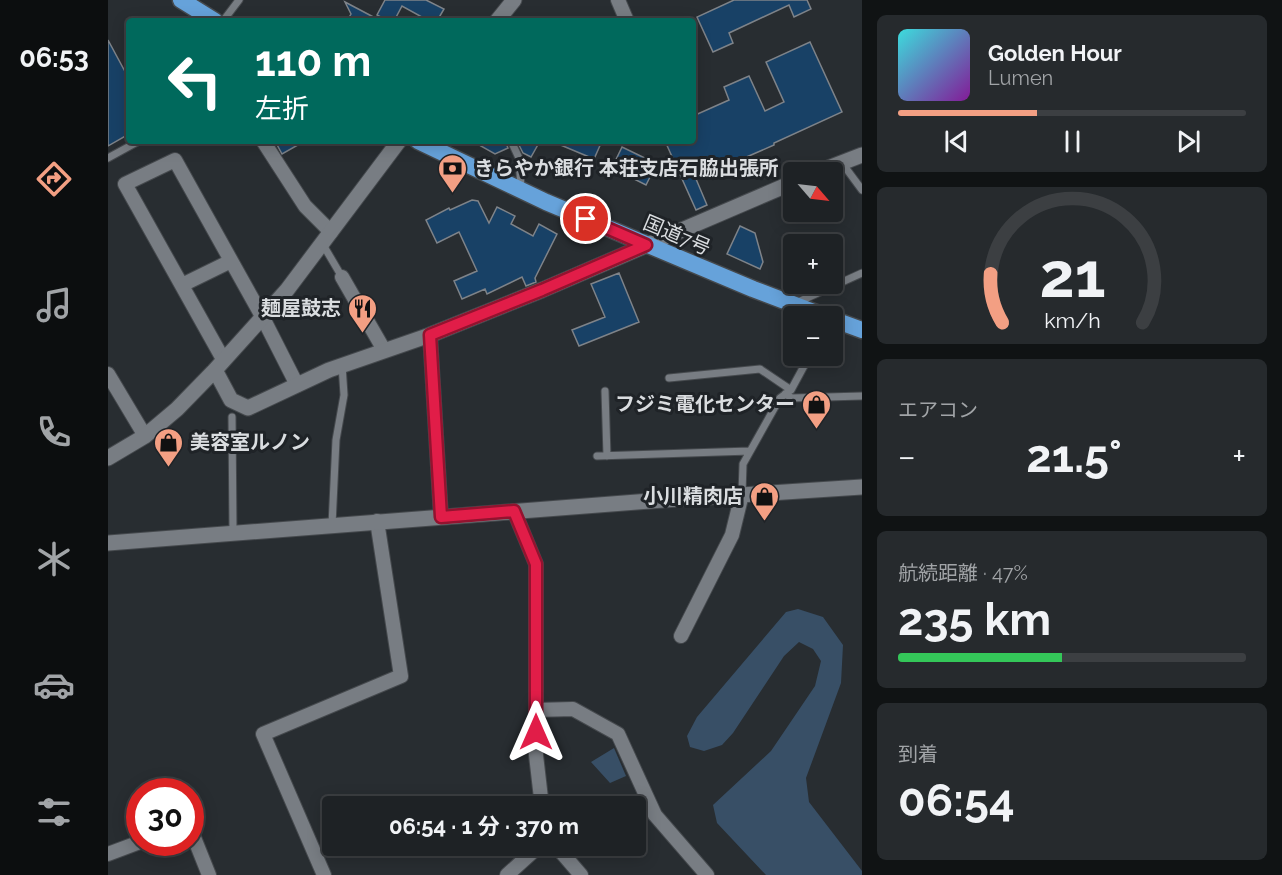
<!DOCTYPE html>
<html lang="ja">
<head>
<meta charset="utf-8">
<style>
	:root { --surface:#1e2225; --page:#262a2d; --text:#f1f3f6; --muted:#a1a4a7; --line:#3c3f42; --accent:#f39f83 }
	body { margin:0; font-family:Raleway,"Noto Sans JP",sans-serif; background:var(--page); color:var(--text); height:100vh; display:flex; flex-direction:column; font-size:22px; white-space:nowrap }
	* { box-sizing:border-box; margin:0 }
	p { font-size:20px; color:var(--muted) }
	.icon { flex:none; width:33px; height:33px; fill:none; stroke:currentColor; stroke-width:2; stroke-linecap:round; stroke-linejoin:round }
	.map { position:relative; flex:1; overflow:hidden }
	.drawer { display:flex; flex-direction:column; gap:15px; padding:15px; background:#101314; width:420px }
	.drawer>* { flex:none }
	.hud { position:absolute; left:18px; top:18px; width:570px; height:126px; border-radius:6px; box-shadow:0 3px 15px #0003,0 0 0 2px var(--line); background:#00695c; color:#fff; overflow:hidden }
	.needle { width:39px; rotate:118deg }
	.buttons { position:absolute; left:675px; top:162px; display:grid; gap:12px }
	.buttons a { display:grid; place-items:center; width:60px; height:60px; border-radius:6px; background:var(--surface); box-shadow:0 3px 15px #0003,0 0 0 2px var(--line); font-size:30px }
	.speed { position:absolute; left:18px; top:778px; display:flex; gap:12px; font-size:30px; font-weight:700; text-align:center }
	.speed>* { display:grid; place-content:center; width:78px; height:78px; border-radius:50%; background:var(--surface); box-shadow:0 3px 15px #0003,0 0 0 2px var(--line); line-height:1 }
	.speed .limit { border:9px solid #d22; background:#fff; color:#111 }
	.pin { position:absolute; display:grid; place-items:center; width:51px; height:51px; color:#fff; margin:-26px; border:3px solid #fff; border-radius:50%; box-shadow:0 2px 6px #0007 }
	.me { position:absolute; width:66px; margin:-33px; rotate:0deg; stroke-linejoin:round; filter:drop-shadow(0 0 4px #0008) }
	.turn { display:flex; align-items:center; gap:21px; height:126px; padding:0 30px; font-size:27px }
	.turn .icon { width:78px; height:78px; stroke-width:2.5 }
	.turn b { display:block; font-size:42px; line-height:51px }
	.big { font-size:45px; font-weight:700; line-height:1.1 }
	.drawer .widget { flex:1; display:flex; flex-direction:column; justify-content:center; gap:9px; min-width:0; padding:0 21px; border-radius:9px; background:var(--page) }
	.drawer .dial { align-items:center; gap:0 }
	.dial svg { height:156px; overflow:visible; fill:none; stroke:var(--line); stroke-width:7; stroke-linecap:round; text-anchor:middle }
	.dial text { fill:var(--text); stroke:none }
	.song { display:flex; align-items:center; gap:18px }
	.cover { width:72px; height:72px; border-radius:9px; background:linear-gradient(135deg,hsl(180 70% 55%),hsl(290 70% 35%)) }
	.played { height:6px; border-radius:3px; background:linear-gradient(90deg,var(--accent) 40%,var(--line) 40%) }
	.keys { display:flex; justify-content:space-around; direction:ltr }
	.heat { display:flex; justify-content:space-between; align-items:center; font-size:33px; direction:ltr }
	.charge { height:9px; border-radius:4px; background:linear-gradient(90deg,#34c759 47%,var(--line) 0) }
	.trip { position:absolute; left:214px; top:796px; width:324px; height:60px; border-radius:6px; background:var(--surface); box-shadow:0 3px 15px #0003,0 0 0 2px var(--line); font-weight:700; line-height:60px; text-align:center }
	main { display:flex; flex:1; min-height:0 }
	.tab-bar { display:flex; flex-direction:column; width:108px; justify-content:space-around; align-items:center; background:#0c0e0f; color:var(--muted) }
	.tab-bar .icon { width:42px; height:42px }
	.tab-bar .current { color:var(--accent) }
	.tab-bar b { font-size:27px; color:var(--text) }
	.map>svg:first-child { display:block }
	.green { fill:#384f66 }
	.building { fill:#184166; stroke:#7e8389; stroke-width:1.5 }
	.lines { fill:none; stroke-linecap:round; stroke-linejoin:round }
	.service-casing { stroke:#45494d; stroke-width:9 }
	.minor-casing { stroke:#45494d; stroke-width:16 }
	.tertiary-casing { stroke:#45494d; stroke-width:17 }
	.trunk-casing { stroke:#45494d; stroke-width:19 }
	.service { stroke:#787d83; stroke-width:7 }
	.minor { stroke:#787d83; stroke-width:14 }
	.tertiary { stroke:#787d83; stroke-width:15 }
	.trunk { stroke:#66a2da; stroke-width:16 }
	.route-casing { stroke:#92132f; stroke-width:15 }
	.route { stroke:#e11d48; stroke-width:10 }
	.labels { text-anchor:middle; stroke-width:6; stroke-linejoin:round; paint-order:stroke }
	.poi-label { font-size:20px; font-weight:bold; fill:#dadde0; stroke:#1f2327; text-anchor:end }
	.street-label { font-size:20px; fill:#dadde0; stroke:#1f2327 }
</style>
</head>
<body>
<main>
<nav class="tab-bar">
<b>06:53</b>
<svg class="icon current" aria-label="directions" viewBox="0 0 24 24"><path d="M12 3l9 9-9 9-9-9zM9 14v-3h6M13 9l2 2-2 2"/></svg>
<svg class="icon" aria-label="music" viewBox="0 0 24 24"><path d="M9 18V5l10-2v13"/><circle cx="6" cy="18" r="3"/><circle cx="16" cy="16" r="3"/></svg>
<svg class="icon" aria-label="phone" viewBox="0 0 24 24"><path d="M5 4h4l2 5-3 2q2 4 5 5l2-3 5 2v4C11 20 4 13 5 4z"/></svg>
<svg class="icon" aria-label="climate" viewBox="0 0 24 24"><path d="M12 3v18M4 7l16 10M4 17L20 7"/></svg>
<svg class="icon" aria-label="car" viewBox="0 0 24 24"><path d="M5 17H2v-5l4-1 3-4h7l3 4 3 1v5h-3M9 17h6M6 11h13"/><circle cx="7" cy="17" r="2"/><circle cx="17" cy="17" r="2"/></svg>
<svg class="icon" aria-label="filters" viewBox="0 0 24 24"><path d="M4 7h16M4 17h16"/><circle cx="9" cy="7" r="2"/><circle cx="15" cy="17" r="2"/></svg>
</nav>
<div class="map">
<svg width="754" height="875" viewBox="0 0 754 875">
	<rect width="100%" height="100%" fill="#282d31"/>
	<path class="green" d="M690 609 715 617 735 645 733 683 698 778 701 802 754 871V875H658L609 823 605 805 663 751 707 686 713 661 705 649 691 642 676 656 625 733 614 745 596 751 582 747 579 736 589 717 678 612Z
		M506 748 518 776 502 783 483 762Z"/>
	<path class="building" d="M277 0H318L336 9 329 21H321L294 6 286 21H280L269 15Z
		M626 0H699L703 9 686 17 681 5 621 33 625 43 605 52 589 17Z
		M237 2 273 21H239L243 14Z
		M0 40 21 79V134L0 146Z
		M702 42 734 112 666 143V145L588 179 599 205 588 210 557 141H585V116L621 100 616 87 641 76 657 111 676 102 658 62Z
		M167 141H197L174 154Z
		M364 141H397L400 148 387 154Z
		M409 141H432L423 157 415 153Z
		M443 141H494L486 159Z
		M514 147 541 160 544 173 538 185 504 168Z
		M364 200 370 201 381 223 389 207 407 216 403 224 425 236 431 224 449 234 427 278 428 282 418 286 414 277 379 294 377 289 354 299 346 281 369 271 351 232 329 243 318 220 341 208 342 210Z
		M632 226 647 233 655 262 652 269 619 254Z
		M511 273 531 322 471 346 464 330 497 317 483 284Z"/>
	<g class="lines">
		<defs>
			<path id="service" d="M115 21 131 0
				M403 141 411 158 413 188
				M0 158 31 141
				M734 163 754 190
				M214 243 234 277
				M688 303 754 273
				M561 378 652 369 683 390
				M497 391 499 456
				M677 394 684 398 754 396
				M124 417 125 532
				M489 456 642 451
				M634 494 635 464 672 398 683 390 696 366 695 356
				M224 525 228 440 236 395 234 365"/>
			<path id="minor" d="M510 0 519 21
				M155 141 197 206 223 232
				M234 277 276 350
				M74 285 123 261
				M322 335 333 517
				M115 359 17 184 67 160 155 318 189 385
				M0 374 37 436
				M406 511 428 564V755L434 807
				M573 636 624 535 634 494
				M428 710 465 709 510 734 547 815 599 875
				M82 834 85 835 101 875
				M448 846 473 875
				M0 854 32 842
				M216 875 155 734 293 676 269 521
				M399 875 431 846"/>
			<path id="tertiary" d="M389 21 406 0
				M710 172 754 155
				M107 370 123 400 140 408 221 370 322 335 434 290 686 182
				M0 458 37 436 69 409 107 370 179 290 291 141
				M0 543 555 500 754 487"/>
			<path id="trunk" d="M73 0 107 21
				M310 141 438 202 645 289 716 316
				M724 319 754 330"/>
		</defs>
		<use href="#service" class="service-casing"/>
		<use href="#minor" class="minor-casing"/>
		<use href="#tertiary" class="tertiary-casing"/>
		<use href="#trunk" class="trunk-casing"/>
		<use href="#service" class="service"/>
		<use href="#minor" class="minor"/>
		<use href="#tertiary" class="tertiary"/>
		<use href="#trunk" class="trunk"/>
	</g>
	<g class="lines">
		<defs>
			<path id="route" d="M428 732V564L406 511 333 517 322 335 434 290 538 245 478 219"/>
		</defs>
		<use href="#route" class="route-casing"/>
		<use href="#route" class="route"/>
	</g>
	<defs>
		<symbol id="bank-pin" viewBox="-11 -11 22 30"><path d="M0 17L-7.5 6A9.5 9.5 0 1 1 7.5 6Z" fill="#f39f83" stroke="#1f2327"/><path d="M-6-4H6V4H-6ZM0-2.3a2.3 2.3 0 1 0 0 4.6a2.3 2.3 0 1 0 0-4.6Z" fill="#111"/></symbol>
		<symbol id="restaurant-pin" viewBox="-11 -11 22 30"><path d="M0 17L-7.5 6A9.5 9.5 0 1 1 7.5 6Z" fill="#f39f83" stroke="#1f2327"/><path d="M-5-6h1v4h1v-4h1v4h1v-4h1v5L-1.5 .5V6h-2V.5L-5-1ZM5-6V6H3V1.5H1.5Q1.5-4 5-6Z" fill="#111"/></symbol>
		<symbol id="shop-pin" viewBox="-11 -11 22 30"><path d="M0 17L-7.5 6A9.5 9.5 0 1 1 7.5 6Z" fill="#f39f83" stroke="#1f2327"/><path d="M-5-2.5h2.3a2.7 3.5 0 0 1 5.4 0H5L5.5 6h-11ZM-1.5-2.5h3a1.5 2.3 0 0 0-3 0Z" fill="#111"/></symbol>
	</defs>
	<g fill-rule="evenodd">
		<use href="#bank-pin" x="328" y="152" width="33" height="45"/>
		<use href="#restaurant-pin" x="238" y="292" width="33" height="45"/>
		<use href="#shop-pin" x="692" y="388" width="33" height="45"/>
		<use href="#shop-pin" x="44" y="426" width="33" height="45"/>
		<use href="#shop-pin" x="640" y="480" width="33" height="45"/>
	</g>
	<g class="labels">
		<g class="poi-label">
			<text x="366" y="175" text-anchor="start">きらやか銀行 本荘支店石脇出張所</text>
			<text x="233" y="315">麺屋鼓志</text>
			<text x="687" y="411">フジミ電化センター</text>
			<text x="82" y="449" text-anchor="start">美容室ルノン</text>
			<text x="635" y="503">小川精肉店</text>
		</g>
		<g class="street-label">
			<text transform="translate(569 235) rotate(23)" y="7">国道7号</text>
		</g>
	</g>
</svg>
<div class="buttons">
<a><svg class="needle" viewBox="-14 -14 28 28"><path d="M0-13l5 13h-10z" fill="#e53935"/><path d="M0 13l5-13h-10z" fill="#a1a4a7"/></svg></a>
<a>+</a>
<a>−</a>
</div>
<div class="speed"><div class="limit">30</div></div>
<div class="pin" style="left:478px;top:219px;background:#d93025"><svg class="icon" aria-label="arrive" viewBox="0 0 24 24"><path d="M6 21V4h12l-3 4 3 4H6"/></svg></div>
<svg class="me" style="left:428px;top:732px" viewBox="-20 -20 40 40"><path d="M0-17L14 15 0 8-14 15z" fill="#e11d48" stroke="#fff" stroke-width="4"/></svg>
<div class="trip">06:54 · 1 分 · 370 m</div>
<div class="hud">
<div class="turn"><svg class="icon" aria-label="left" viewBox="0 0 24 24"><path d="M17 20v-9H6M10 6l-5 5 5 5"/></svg><div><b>110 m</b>左折</div></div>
</div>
</div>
<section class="drawer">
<div class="widget">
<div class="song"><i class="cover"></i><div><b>Golden Hour</b><p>Lumen</p></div></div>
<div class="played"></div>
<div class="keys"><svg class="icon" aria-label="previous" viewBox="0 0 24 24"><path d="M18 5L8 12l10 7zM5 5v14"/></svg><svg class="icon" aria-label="pause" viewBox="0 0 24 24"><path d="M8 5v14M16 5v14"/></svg><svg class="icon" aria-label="next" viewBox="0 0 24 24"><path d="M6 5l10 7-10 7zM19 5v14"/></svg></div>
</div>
<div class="widget dial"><svg viewBox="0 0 100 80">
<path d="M14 69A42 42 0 1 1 86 69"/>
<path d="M14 69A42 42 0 0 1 8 44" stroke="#f39f83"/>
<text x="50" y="56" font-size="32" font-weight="700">21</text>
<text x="50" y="72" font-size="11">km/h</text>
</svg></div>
<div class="widget"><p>エアコン</p>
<div class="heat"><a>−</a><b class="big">21.5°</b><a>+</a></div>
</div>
<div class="widget"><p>航続距離 · 47%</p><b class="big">235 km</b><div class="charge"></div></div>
<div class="widget"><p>到着</p><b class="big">06:54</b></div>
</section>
</main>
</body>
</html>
